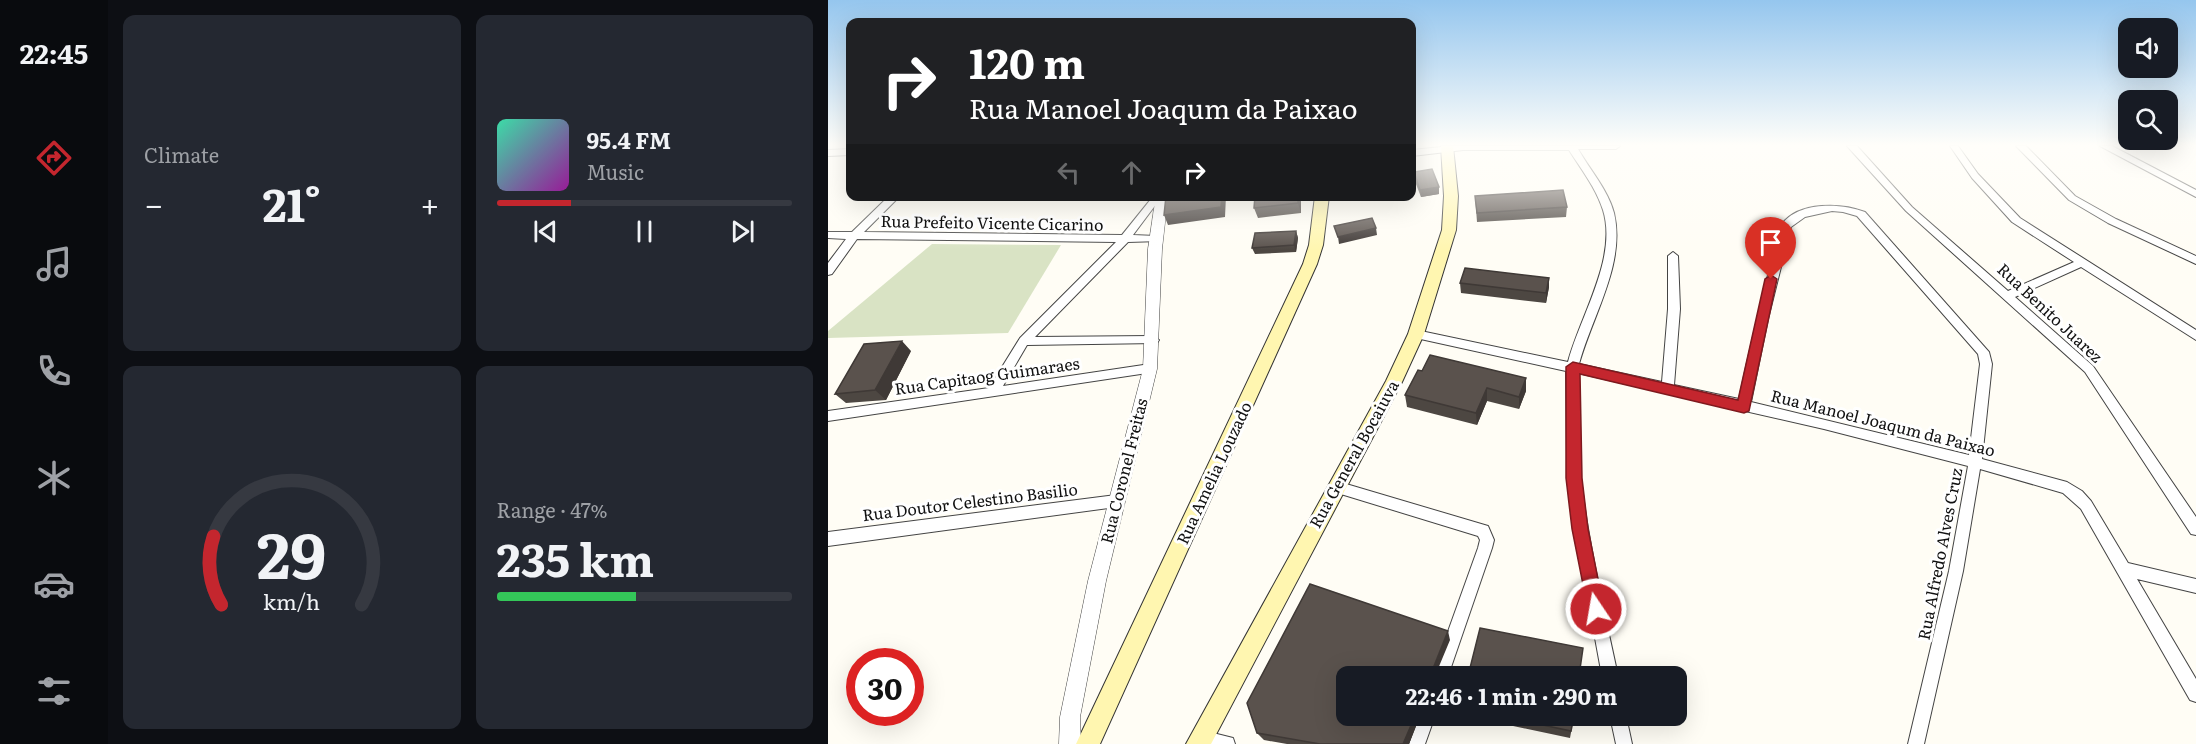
<!DOCTYPE html>
<html lang="en">
<head>
<meta charset="utf-8">
<style>
	:root { --surface:#171b24; --page:#242831; --text:#f1f3f6; --muted:#9ea1a6; --line:#363941; --accent:#c4262e }
	body { margin:0; font-family:Literata,serif; background:var(--page); color:var(--text); height:100vh; display:flex; flex-direction:column; font-size:22px; white-space:nowrap }
	* { box-sizing:border-box; margin:0 }
	p { font-size:20px; color:var(--muted) }
	.icon { flex:none; width:33px; height:33px; fill:none; stroke:currentColor; stroke-width:2; stroke-linecap:round; stroke-linejoin:round }
	.map { position:relative; flex:1; overflow:hidden }
	.drawer { display:flex; flex-direction:column; gap:15px; padding:15px; background:#0d0f14; width:720px }
	.drawer>* { flex:none }
	.guide { position:absolute; left:18px; top:18px; width:570px; height:183px; border-radius:12px; box-shadow:0 6px 24px #0002; background:#202124; color:#fff; overflow:hidden }
	.fabs { position:absolute; left:1290px; top:18px; display:grid; gap:12px }
	.fabs a { display:grid; place-items:center; width:60px; height:60px; border-radius:12px; background:var(--surface); box-shadow:0 6px 24px #0002; font-size:30px }
	.speed { position:absolute; left:18px; top:648px; display:flex; gap:12px; font-size:30px; font-weight:700; text-align:center }
	.speed>* { display:grid; place-content:center; width:78px; height:78px; border-radius:50%; background:var(--surface); box-shadow:0 6px 24px #0002; line-height:1 }
	.speed .limit { border:9px solid #d22; background:#fff; color:#111 }
	.pin { position:absolute; display:grid; place-items:center; width:51px; height:51px; color:#fff; margin:-62px -26px; border-radius:50% 50% 50% 0; rotate:-45deg; box-shadow:0 0 6px #0007 }
	.pin .icon { rotate:45deg }
	.me { position:absolute; width:66px; margin:-33px; rotate:348deg; stroke-linejoin:round; filter:drop-shadow(0 0 4px #0008) }
	.turn { display:flex; align-items:center; gap:21px; height:126px; padding:0 24px; font-size:27px }
	.turn .icon { width:78px; height:78px; stroke-width:2.5 }
	.turn b { display:block; font-size:42px; line-height:51px }
	.lanes { display:flex; align-items:center; height:57px; padding:0 24px; background:#0003; justify-content:center; gap:30px; direction:ltr }
	.lanes .off { opacity:.35 }
	.big { font-size:45px; font-weight:700; line-height:1.1 }
	.drawer .tile { flex:1; display:flex; flex-direction:column; justify-content:center; gap:9px; min-width:0; padding:0 21px; border-radius:12px; background:var(--page) }
	.drawer .dial { align-items:center; gap:0 }
	.dial svg { height:156px; overflow:visible; fill:none; stroke:var(--line); stroke-width:7; stroke-linecap:round; text-anchor:middle }
	.dial text { fill:var(--text); stroke:none }
	.song { display:flex; align-items:center; gap:18px }
	.cover { width:72px; height:72px; border-radius:9px; background:linear-gradient(135deg,hsl(160 70% 55%),hsl(300 70% 35%)) }
	.played { height:6px; border-radius:3px; background:linear-gradient(90deg,var(--accent) 25%,var(--line) 25%) }
	.keys { display:flex; justify-content:space-around; direction:ltr }
	.heat { display:flex; justify-content:space-between; align-items:center; font-size:33px; direction:ltr }
	.charge { height:9px; border-radius:4px; background:linear-gradient(90deg,#34c759 47%,var(--line) 0) }
	.drawer .tiles { flex:1; display:grid; gap:15px; grid-template-columns:repeat(2,1fr) }
	.trip { position:absolute; left:508px; top:666px; width:351px; height:60px; border-radius:12px; background:var(--surface); box-shadow:0 6px 24px #0002; font-weight:700; line-height:60px; text-align:center }
	main { display:flex; flex:1; min-height:0 }
	.tab-bar { display:flex; flex-direction:column; width:108px; justify-content:space-around; align-items:center; background:#090b0e; color:var(--muted) }
	.tab-bar .icon { width:42px; height:42px }
	.tab-bar .active { color:var(--accent) }
	.tab-bar b { font-size:27px; color:var(--text) }
	.map>svg:first-child { display:block }
	.cemetery { fill:#d9e3c4 }
	.lines { fill:none; stroke-linecap:round; stroke-linejoin:round }
	.minor-casing { stroke:#444; stroke-width:2 }
	.tertiary-casing { stroke:#444; stroke-width:1 }
	.secondary-casing { stroke:#333; stroke-width:2 }
	.minor { fill:#fff; fill-rule:evenodd }
	.tertiary { fill:#fff; fill-rule:evenodd }
	.secondary { fill:#fff6b0; fill-rule:evenodd }
	.wall { fill:#4d4742 }
	.shaded-wall { fill:#3f3936 }
	.building { fill:#5a524d; stroke:#3f3936; stroke-width:1.5 }
	.route { fill:#c4262e; stroke:#7f191e; stroke-width:1.5 }
	.labels { text-anchor:middle; stroke-width:6; stroke-linejoin:round; paint-order:stroke }
	.street-label { font-size:16px; fill:#111; stroke:#fff }
</style>
</head>
<body>
<main>
<nav class="tab-bar">
<b>22:45</b>
<svg class="icon active" aria-label="directions" viewBox="0 0 24 24"><path d="M12 3l9 9-9 9-9-9zM9 14v-3h6M13 9l2 2-2 2"/></svg>
<svg class="icon" aria-label="music" viewBox="0 0 24 24"><path d="M9 18V5l10-2v13"/><circle cx="6" cy="18" r="3"/><circle cx="16" cy="16" r="3"/></svg>
<svg class="icon" aria-label="phone" viewBox="0 0 24 24"><path d="M5 4h4l2 5-3 2q2 4 5 5l2-3 5 2v4C11 20 4 13 5 4z"/></svg>
<svg class="icon" aria-label="climate" viewBox="0 0 24 24"><path d="M12 3v18M4 7l16 10M4 17L20 7"/></svg>
<svg class="icon" aria-label="car" viewBox="0 0 24 24"><path d="M5 17H2v-5l4-1 3-4h7l3 4 3 1v5h-3M9 17h6M6 11h13"/><circle cx="7" cy="17" r="2"/><circle cx="17" cy="17" r="2"/></svg>
<svg class="icon" aria-label="filters" viewBox="0 0 24 24"><path d="M4 7h16M4 17h16"/><circle cx="9" cy="7" r="2"/><circle cx="15" cy="17" r="2"/></svg>
</nav>
<section class="drawer">
<div class="tiles">
<div class="tile"><p>Climate</p>
<div class="heat"><a>−</a><b class="big">21°</b><a>+</a></div>
</div>
<div class="tile">
<div class="song"><i class="cover"></i><div><b>95.4 FM</b><p>Music</p></div></div>
<div class="played"></div>
<div class="keys"><svg class="icon" aria-label="previous" viewBox="0 0 24 24"><path d="M18 5L8 12l10 7zM5 5v14"/></svg><svg class="icon" aria-label="pause" viewBox="0 0 24 24"><path d="M8 5v14M16 5v14"/></svg><svg class="icon" aria-label="next" viewBox="0 0 24 24"><path d="M6 5l10 7-10 7zM19 5v14"/></svg></div>
</div>
<div class="tile dial"><svg viewBox="0 0 100 80">
<path d="M14 69A42 42 0 1 1 86 69"/>
<path d="M14 69A42 42 0 0 1 10 34" stroke="#c4262e"/>
<text x="50" y="56" font-size="32" font-weight="700">29</text>
<text x="50" y="72" font-size="11">km/h</text>
</svg></div>
<div class="tile"><p>Range · 47%</p><b class="big">235 km</b><div class="charge"></div></div>
</div>
</section>
<div class="map">
<svg width="1368" height="744" viewBox="0 0 1368 744">
	<rect width="100%" height="100%" fill="#fffdf5"/>
	<path class="cemetery" d="M104 244 233 245 180 333 0 338V331Z"/>
	<g class="lines">
		<defs>
			<path id="minor" d="M623 146H792L788 149H750C762 170 780 190 786 213 798 264 764 316 751 364L834 382 840 309V256L845 252 850 256 852 309 846 385 911 399C921 352 932 306 944 259 947 249 948 233 954 224 971 201 1014 203 1037 212L1161 352 1164 364 1154 459 1239 482 1254 491 1263 501 1300 563 1368 579V593L1309 579 1368 679V702L1362 700 1253 509 1235 493 1152 469 1135 571 1096 744H1080L1121 571 1140 466 996 429 750 373C743 475 769 577 790 676H774L745 518 739 454 738 371 588 338 582 334 588 330 740 362C752 316 790 258 775 210 768 188 753 169 741 150H635L584 156V150ZM1004 211 1015 212 1029 216 1150 354 1152 364 1141 455 923 402 940 319 963 227 977 217Z
				M1019 146H1029L1084 207 1180 291 1246 262 1184 222 1144 178 1122 146H1130L1150 174 1192 218 1368 330V340L1253 267 1187 297 1265 366 1368 517V535L1363 534 1257 372 1078 211Z
				M1188 146H1198L1247 196 1288 219 1368 256V264L1280 223 1241 200Z
				M1272 146H1284L1368 190V197Z
				M22 149V155L0 156V150Z
				M61 196H72L36 232 294 235 323 199 327 196H340L329 203 305 235 328 236 332 237 333 239 332 241 300 242 207 337 325 336 331 340 329 343 199 345 175 386 322 364 326 366 328 369 326 372 0 421V411L161 388 192 338 288 242 29 239 4 274 0 275V263L18 239 0 238V232H24Z
				M508 481 660 526 666 540 664 548 620 676H604L650 548 652 540 650 536 503 491 501 487 503 483Z
				M288 495 293 497 295 501 293 505 288 507 0 546V532Z
				M591 716H607L597 744H581Z
				M782 716H798L804 744H788Z
				M373 730 405 738 407 744H367L365 738 367 732Z"/>
			<path id="tertiary" d="M328 196H340L334 249 329 369 278 581 252 717 253 744H231L232 717 260 581 315 369 320 249Z"/>
			<path id="secondary" d="M613 146H625L630 196 628 230 596 334 574 382 383 744H358L558 381 580 334 614 230 616 196Z
				M487 196H501L495 245 489 264 272 744H248L475 264 481 245Z"/>
		</defs>
		<use href="#minor" class="minor-casing"/>
		<use href="#tertiary" class="tertiary-casing"/>
		<use href="#secondary" class="secondary-casing"/>
		<use href="#minor" class="minor"/>
		<use href="#tertiary" class="tertiary"/>
		<use href="#secondary" class="secondary"/>
	</g>
	<path class="wall" d="M586 172 611 187V194L593 197 586 179Z
		M427 196H473V213L430 218 426 208Z
		M647 196 739 207 738 217 649 222Z
		M468 231 470 238 468 252 427 254 424 248Z
		M632 283 721 287 718 303 633 293Z
		M83 351 58 400 18 403 7 394Z
		M590 370 698 391 691 409 659 401 649 425 579 407 577 395Z
		M622 640 519 716H592L581 744H459L436 740 429 733Z
		M638 716H746L742 738Z"/>
	<path class="shaded-wall" d="M611 187V194L593 197 592 190Z
		M394 196H398L397 217 340 225 336 215Z
		M470 196H473V213L470 203Z
		M548 228 549 235 511 244 510 237Z
		M468 231 470 238 468 252 466 245Z
		M721 278V287L718 303V293Z
		M74 341 83 351 58 400 47 390Z
		M698 378V391L691 409V397Z
		M659 388V401L649 425 648 413Z
		M620 631 622 640 607 676H602Z
		M587 716H592L581 744H575Z"/>
	<path class="building" d="M604 169 611 187 592 190 586 172Z
		M735 190 739 207 649 213 647 196Z
		M338 196H394L393 207 336 215Z
		M427 196H470V203L426 208Z
		M544 218 548 228 510 237 506 226Z
		M468 231 466 245 424 248 427 233Z
		M637 268 721 278 718 293 632 283Z
		M74 341 47 390 7 394 36 344Z
		M602 355 698 378 691 397 659 388 648 413 577 395 590 370 594 371Z
		M482 584 620 631 602 676H519V716H587L575 744H492L429 733 419 703Z
		M652 628 755 648 751 676H640Z
		M672 716H746L743 731Z"/>
	<linearGradient id="sky" x2="0" y2="1"><stop stop-color="#95c6ee"/><stop offset="0.58" stop-color="#fffefa"/><stop offset="1" stop-color="#fffefa" stop-opacity="0"/></linearGradient>
	<rect width="1368" height="250" fill="url(#sky)"/>
	<path class="route" d="M943 275 949 279 921 411 916 413 752 374 754 478 760 529 776 609 774 615 768 617 761 615 744 529 738 478V367L745 362 910 400 937 279Z"/>
	<g class="labels">
		<g class="street-label">
			<text transform="translate(164 223) rotate(1)" y="6">Rua Prefeito Vicente Cicarino</text>
			<text transform="translate(1222 313) rotate(43)" y="6">Rua Benito Juarez</text>
			<text transform="translate(159 376) rotate(-8)" y="6">Rua Capitaog Guimaraes</text>
			<text transform="translate(1055 423) rotate(14)" y="6">Rua Manoel Joaqum da Paixao</text>
			<text transform="translate(526 454) rotate(-61)" y="6">Rua General Bocaiuva</text>
			<text transform="translate(296 471) rotate(-76)" y="6">Rua Coronel Freitas</text>
			<text transform="translate(386 473) rotate(-65)" y="6">Rua Amelia Louzado</text>
			<text transform="translate(142 502) rotate(-7)" y="6">Rua Doutor Celestino Basilio</text>
			<text transform="translate(1112 554) rotate(-79)" y="6">Rua Alfredo Alves Cruz</text>
		</g>
	</g>
</svg>
<div class="fabs">
<a><svg class="icon" aria-label="sound" viewBox="0 0 24 24"><path d="M4 9h4l5-4v14l-5-4H4zM17 9q2 3 0 6"/></svg></a>
<a><svg class="icon" aria-label="search" viewBox="0 0 24 24"><circle cx="10" cy="10" r="6"/><path d="M15 15l6 6"/></svg></a>
</div>
<div class="speed"><div class="limit">30</div></div>
<div class="pin" style="left:943px;top:279px;background:#d93025"><svg class="icon" aria-label="arrive" viewBox="0 0 24 24"><path d="M6 21V4h12l-3 4 3 4H6"/></svg></div>
<svg class="me" style="left:768px;top:609px" viewBox="-20 -20 40 40"><circle r="17" fill="#c4262e" stroke="#fff" stroke-width="3"/><path d="M0-11L8 9 0 5-8 9z" fill="#fff"/></svg>
<div class="trip">22:46 · 1 min · 290 m</div>
<div class="guide">
<div class="turn"><svg class="icon" aria-label="right" viewBox="0 0 24 24"><path d="M7 20v-9h11M14 6l5 5-5 5"/></svg><div><b>120 m</b>Rua Manoel Joaqum da Paixao</div></div>
<div class="lanes"><svg class="icon off" aria-label="left" viewBox="0 0 24 24"><path d="M17 20v-9H6M10 6l-5 5 5 5"/></svg><svg class="icon off" aria-label="ahead" viewBox="0 0 24 24"><path d="M12 20V5M6 11l6-6 6 6"/></svg><svg class="icon" aria-label="right" viewBox="0 0 24 24"><path d="M7 20v-9h11M14 6l5 5-5 5"/></svg></div>
</div>
</div>
</main>
</body>
</html>
